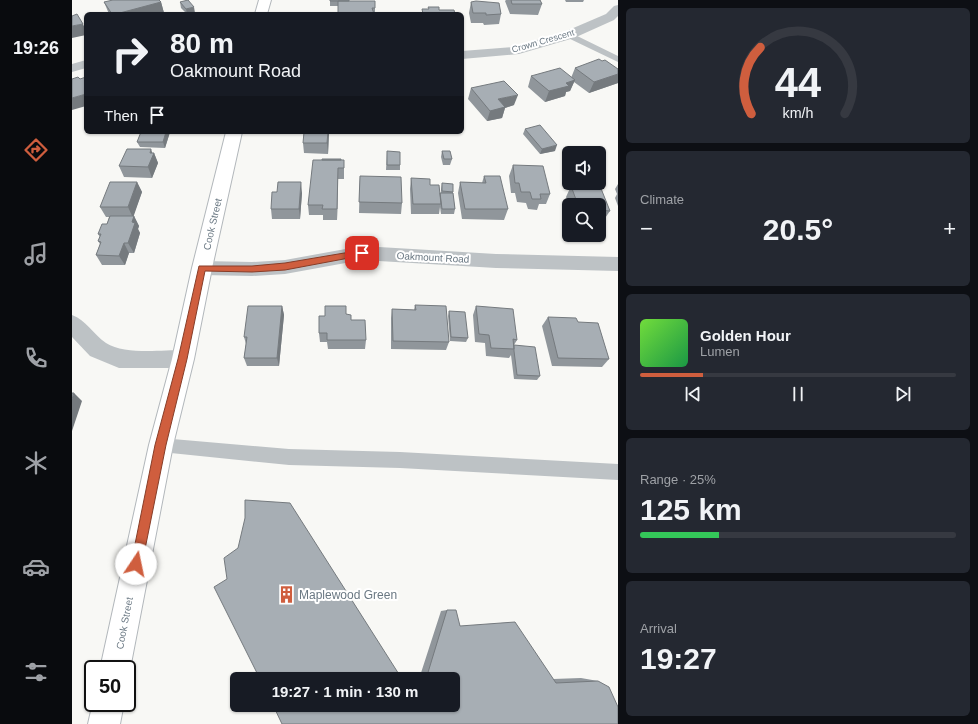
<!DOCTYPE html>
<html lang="en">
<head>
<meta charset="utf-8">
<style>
	:root { --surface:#171b24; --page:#242831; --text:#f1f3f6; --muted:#9ea1a6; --line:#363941; --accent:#cf5e3e }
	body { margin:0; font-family:Arial,sans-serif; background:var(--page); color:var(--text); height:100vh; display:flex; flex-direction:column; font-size:15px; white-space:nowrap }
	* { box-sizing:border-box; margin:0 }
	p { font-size:13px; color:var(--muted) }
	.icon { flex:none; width:22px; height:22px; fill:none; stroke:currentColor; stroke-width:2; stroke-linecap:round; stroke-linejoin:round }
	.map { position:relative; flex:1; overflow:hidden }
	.drawer { display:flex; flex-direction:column; gap:8px; padding:8px; background:#0d0f14; width:360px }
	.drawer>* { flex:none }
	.guide { position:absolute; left:12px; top:12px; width:380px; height:122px; border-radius:6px; box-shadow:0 1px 3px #0004; background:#171b24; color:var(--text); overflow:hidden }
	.buttons { position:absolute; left:490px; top:146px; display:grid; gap:8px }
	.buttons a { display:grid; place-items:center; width:44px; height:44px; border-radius:6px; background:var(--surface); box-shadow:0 1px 3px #0004; font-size:20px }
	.speed { position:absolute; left:12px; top:660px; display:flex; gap:8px; font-size:20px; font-weight:700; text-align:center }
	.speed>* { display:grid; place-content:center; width:52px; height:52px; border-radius:50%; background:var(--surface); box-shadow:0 1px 3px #0004; line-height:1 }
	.speed .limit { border:2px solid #111; border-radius:6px; background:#fff; color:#111 }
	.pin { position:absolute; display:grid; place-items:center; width:34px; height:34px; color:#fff; margin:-17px; border-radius:8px; box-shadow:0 2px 6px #0006 }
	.me { position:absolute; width:44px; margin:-22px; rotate:11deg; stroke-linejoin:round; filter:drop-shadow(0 0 3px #0008) }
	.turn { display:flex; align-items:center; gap:14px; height:84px; padding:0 20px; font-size:18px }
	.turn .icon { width:52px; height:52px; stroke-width:2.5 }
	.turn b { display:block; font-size:28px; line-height:34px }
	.then { display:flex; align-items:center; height:38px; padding:0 20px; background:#0003; gap:8px; font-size:15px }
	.big { font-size:30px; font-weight:700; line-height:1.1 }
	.drawer .tile { flex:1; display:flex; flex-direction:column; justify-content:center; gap:6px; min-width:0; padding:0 14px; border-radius:6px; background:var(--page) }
	.drawer .dial { align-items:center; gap:0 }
	.dial svg { height:104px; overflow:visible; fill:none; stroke:var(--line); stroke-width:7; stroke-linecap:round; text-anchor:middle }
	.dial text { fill:var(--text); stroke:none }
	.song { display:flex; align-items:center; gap:12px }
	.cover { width:48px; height:48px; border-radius:6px; background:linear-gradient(135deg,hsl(100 70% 55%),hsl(140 70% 35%)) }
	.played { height:4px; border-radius:2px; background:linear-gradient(90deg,var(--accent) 20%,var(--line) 20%) }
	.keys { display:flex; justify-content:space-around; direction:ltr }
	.heat { display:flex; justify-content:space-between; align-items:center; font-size:22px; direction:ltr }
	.charge { height:6px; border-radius:3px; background:linear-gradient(90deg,#34c759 25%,var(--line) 0) }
	.trip { position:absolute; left:158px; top:672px; width:230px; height:40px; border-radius:6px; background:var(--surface); box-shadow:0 1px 3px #0004; font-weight:700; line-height:40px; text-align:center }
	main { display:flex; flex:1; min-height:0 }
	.dock { display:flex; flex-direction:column; width:72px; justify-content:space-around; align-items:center; background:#090b0e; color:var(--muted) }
	.dock .icon { width:28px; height:28px }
	.dock .selected { color:var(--accent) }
	.dock b { font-size:18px; color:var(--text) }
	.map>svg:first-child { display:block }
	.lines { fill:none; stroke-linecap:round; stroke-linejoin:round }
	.secondary-casing { stroke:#b2b7bb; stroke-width:2 }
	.service { fill:#bdc2c5; fill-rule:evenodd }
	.minor { fill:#bdc2c5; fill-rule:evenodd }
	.secondary { fill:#fff; fill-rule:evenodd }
	.wall { fill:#90969b }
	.shaded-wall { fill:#757a7e }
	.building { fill:#a7aeb4; stroke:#757a7e }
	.route { fill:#cf5e3e; stroke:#873d28 }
	.labels { text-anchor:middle; stroke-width:4; stroke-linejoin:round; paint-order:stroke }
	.far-street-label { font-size:9px; fill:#6a7883; stroke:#fff }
	.street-label { font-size:10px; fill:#6a7883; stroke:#fff }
	.near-poi-label { font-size:12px; fill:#6a7883; stroke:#fff; text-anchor:start }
</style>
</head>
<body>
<main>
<nav class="dock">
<b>19:26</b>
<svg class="icon selected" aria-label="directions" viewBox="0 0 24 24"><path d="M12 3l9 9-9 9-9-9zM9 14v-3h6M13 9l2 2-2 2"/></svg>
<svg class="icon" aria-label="music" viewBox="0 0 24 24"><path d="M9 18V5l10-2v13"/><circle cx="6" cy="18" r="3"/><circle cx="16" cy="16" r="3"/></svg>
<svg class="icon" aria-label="phone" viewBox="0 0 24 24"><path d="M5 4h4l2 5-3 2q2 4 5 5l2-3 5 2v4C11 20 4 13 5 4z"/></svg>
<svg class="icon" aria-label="climate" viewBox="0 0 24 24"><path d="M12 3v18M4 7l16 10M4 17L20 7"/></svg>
<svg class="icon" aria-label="car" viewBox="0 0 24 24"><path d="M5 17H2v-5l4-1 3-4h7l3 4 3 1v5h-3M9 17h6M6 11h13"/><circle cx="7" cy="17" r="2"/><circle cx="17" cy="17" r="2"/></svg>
<svg class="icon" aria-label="filters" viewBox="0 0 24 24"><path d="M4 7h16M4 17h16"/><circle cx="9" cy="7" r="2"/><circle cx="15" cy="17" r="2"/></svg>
</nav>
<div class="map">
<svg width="546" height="724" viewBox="0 0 546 724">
	<rect width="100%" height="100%" fill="#f8f8f5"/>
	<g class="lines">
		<defs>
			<path id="secondary" d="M187 0H199L195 14H183Z
				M154 132H170L140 268 122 359 101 445 58 669 55 677V669H28L77 445 100 359 120 268Z
				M21 702V703H52L48 724H16Z"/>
		</defs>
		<use href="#secondary" class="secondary-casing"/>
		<path class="service" d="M497 32 546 56V62L494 37 493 35Z
			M89 438 217 449 328 452 546 464V480L328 468 217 465 89 452 84 450 81 445 84 440Z"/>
		<path class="minor" d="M546 5V16L542 20 502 38 447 54 390 59V51L441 47 492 32 534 14 542 6Z
			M14 60V68L0 72V64Z
			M290 246 424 254 546 257V271L424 268 290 260 213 274 180 276 130 275 123 273 120 268 123 263 130 261 180 262 213 260Z
			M0 315C14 320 21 334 34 343 53 355 89 350 111 350L119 352 122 359 119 366 111 368H47L18 356 0 337Z"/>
		<use href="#secondary" class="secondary"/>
	</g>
	<path class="wall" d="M258 0 277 1 303 8V14H266V6H258Z
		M434 0H468L470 4 466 15 438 14 433 1Z
		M493 0H512L511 2H494Z
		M32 2H89L92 13 87 14H37Z
		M108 2 123 13 115 14 109 8Z
		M399 2 429 14 427 24 412 25 411 23H399L397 13Z
		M530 61 546 69V83L517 93 502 82 498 91 494 92 493 96 473 102 456 87 459 76 499 78 503 68Z
		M399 88 442 105 433 108 430 118 415 121 396 99Z
		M453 129 483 151 468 154 451 134Z
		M69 132H98L93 148 68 147 65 142Z
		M257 132 256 154 232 153 231 143Z
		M315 151 328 165V170H314Z
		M370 151 380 159 378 165H371L369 157Z
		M80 153H82L86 163 80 178 52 177 47 166Z
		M269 160H272V179H266L265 220H251V215H237L236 205Z
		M441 165 478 194 474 204H467L465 210 456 209 454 203 445 202 443 193H439L437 176Z
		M288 176 330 203 329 214 287 213Z
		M412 176 436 209 432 220 390 219 386 193 388 182 410 183Z
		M339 178 358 185 368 193H369V189L370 183 381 192V195L383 209 382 214H369L368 207 367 214H339L338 189Z
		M65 182 70 192 61 216H62L67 226 66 229 68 233 62 253H57L53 265H30L24 255 28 244 26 241 28 237 26 234 35 224 37 217H34L28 207Z
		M546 184V206L543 198 545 194 543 189Z
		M499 186 538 211 531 221H527V205H497V206L494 197Z
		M205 192 230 193 228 219H200L199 209Z
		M343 305 377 342 374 350 319 349V318L320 309 342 310Z
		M210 306 212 315 207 366H175L172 358 174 344 172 337Z
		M404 306 445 340 442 345 468 376 465 380 442 379 439 355 437 358 414 356 413 343 403 342 401 315Z
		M377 311 396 338 394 342 378 341 376 316Z
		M274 314 279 320 294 340 293 349H256L255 342H248L247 333 253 316Z
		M476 317 506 322 537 359 530 367 480 366 470 326Z
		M375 610 388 626 481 679 509 678 526 681 381 705V679H347L369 611Z"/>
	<path class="shaded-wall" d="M89 2 92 13 87 14H44Z
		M122 7 123 13 115 14 114 9Z
		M11 24 14 31V35L0 38V26Z
		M546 74V83L517 93 522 82Z
		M503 80 498 91 494 92 493 96 473 102 477 91 494 83Z
		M14 94V106L0 110V98Z
		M446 95 442 105 433 108 430 118 415 121 418 111 426 99Z
		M94 132H98L93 148 91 142Z
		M256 132H257L256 154 255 143Z
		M485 145 483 151 468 154 470 149Z
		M79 149 81 155 82 153 86 163 80 178 76 167 78 153Z
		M266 168V179L265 220V209Z
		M65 182 70 192 61 218 56 207Z
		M229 182 230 193 228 219 227 209Z
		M62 216 67 226 66 229 68 233 62 253 56 243 60 222Z
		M52 243 57 253 53 265 47 256Z
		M210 306 212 315 207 366 205 358Z
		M2 393 10 401 0 431V399Z"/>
	<path class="building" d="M41 0H87L89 2 44 14H40L32 2Z
		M116 0 122 7 114 9 108 2Z
		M258 0H277V1H258Z
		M439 0H468L470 4H440Z
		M266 1H303V8H300L302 14H269V13H266Z
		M404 1 427 3 429 14 414 15V13H401L399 2Z
		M356 7H367V10H382L383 14H347H351L350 9H357Z
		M5 14 11 24 0 26V16Z
		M527 59 530 61 533 60 546 69V74L522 82 503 68Z
		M488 68 503 80 494 83 497 86 477 91 459 76Z
		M6 77 8 79 14 77V94L0 98V79Z
		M432 81 446 95 426 99 433 107 418 111 399 88Z
		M468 125 485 145 470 149 453 129Z
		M69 132H94L91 142H65Z
		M232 132H256L255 143H231Z
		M55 149H79L78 153H82L76 167 47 166Z
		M315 151 328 152V165H315Z
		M370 151H378L380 159H372Z
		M250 159H269V160H250Z
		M241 160H272V168H266L265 209H250L251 205H236Z
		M441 165 471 166 478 194H468L469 199H460L458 192H449L447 183H443Z
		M288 176 329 177 330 203 287 202Z
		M412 176H428L436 209H393L388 182 414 183Z
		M339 178 358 179V185H367L369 204H341Z
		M38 182H65L56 207H28Z
		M206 182H229L227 209H199L200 192H205Z
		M370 183 381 184V192L370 191Z
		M499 186H528L538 211 527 210V205H506Z
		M368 193H381L383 209H370Z
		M38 216H62L60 222 63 223 56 243H52L47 256 24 255 29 242 26 241 29 234H26L30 224H35Z
		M343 305 374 306 377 342 321 341 320 309 344 310Z
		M176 306H210L205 358H172L175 337H172Z
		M253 306H274V314L279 315V320H293L294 340H255V333H247V316H253Z
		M404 306 441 309 445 340 441 339 442 349 419 348 417 335 407 334Z
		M377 311 393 312 396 338 379 337Z
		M476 317 504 318 506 322 526 323 537 359 486 358Z
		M442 345 463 347 468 376 445 375 442 351Z
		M0 393H2L0 399Z
		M173 500 218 503 330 679H188L142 587 155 579 152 558 166 548 173 518Z
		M375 610H384L388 626 443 622 484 683 526 681 537 687 546 707V724H210L201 705H381V679H354Z"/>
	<path class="route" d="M290 250 293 251V255L213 270 180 272 133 271 115 359 94 445 70 564 68 568 64 570 60 568 59 564 83 445 106 359 127 266H180L213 263Z"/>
	<defs>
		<symbol id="building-bare" viewBox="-9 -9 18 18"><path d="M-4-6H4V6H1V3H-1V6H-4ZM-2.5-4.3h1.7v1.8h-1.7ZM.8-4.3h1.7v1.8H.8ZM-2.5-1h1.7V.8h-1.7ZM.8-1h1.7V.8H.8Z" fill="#cf5e3e" stroke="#fff" stroke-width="2.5" paint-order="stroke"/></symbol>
	</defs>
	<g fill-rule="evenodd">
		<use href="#building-bare" x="202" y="582" width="25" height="25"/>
	</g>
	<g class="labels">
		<g class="far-street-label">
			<text transform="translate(471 41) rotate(-16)" y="3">Crown Crescent</text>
		</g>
		<g class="street-label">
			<text transform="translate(140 224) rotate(-77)" y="4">Cook Street</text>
			<text transform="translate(361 257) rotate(3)" y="4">Oakmount Road</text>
			<text transform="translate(52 623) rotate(-79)" y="4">Cook Street</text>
		</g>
		<g class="near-poi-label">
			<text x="227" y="599">Maplewood Green</text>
		</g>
	</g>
</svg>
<div class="buttons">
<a><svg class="icon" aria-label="sound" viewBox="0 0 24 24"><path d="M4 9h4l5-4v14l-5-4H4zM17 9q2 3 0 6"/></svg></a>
<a><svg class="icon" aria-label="search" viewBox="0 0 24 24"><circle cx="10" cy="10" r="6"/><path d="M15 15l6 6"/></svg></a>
</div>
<div class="speed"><div class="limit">50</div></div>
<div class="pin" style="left:290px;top:253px;background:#d93025"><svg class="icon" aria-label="arrive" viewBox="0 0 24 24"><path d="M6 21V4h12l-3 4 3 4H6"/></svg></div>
<svg class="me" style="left:64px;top:564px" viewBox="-20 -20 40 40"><circle r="19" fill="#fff"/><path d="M0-13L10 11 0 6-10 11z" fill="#cf5e3e"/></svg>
<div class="trip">19:27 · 1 min · 130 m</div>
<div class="guide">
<div class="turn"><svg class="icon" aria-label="right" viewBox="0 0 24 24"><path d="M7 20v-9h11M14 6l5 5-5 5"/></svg><div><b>80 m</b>Oakmount Road</div></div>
<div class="then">Then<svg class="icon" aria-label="arrive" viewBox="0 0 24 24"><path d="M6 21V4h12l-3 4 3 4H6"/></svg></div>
</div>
</div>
<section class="drawer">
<div class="tile dial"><svg viewBox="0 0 100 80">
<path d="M14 69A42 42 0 1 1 86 69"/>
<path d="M14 69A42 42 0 0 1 21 18" stroke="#cf5e3e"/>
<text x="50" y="56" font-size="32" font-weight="700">44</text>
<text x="50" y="72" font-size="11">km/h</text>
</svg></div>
<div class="tile"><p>Climate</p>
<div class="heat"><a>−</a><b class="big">20.5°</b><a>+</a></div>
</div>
<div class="tile">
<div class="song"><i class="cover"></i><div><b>Golden Hour</b><p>Lumen</p></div></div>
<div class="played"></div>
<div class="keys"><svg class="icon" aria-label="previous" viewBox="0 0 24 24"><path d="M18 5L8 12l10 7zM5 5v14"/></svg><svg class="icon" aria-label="pause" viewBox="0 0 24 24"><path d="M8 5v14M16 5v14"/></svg><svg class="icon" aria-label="next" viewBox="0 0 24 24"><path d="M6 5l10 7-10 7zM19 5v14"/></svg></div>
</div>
<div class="tile"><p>Range · 25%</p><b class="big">125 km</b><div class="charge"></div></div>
<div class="tile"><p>Arrival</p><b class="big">19:27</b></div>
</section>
</main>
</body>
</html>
